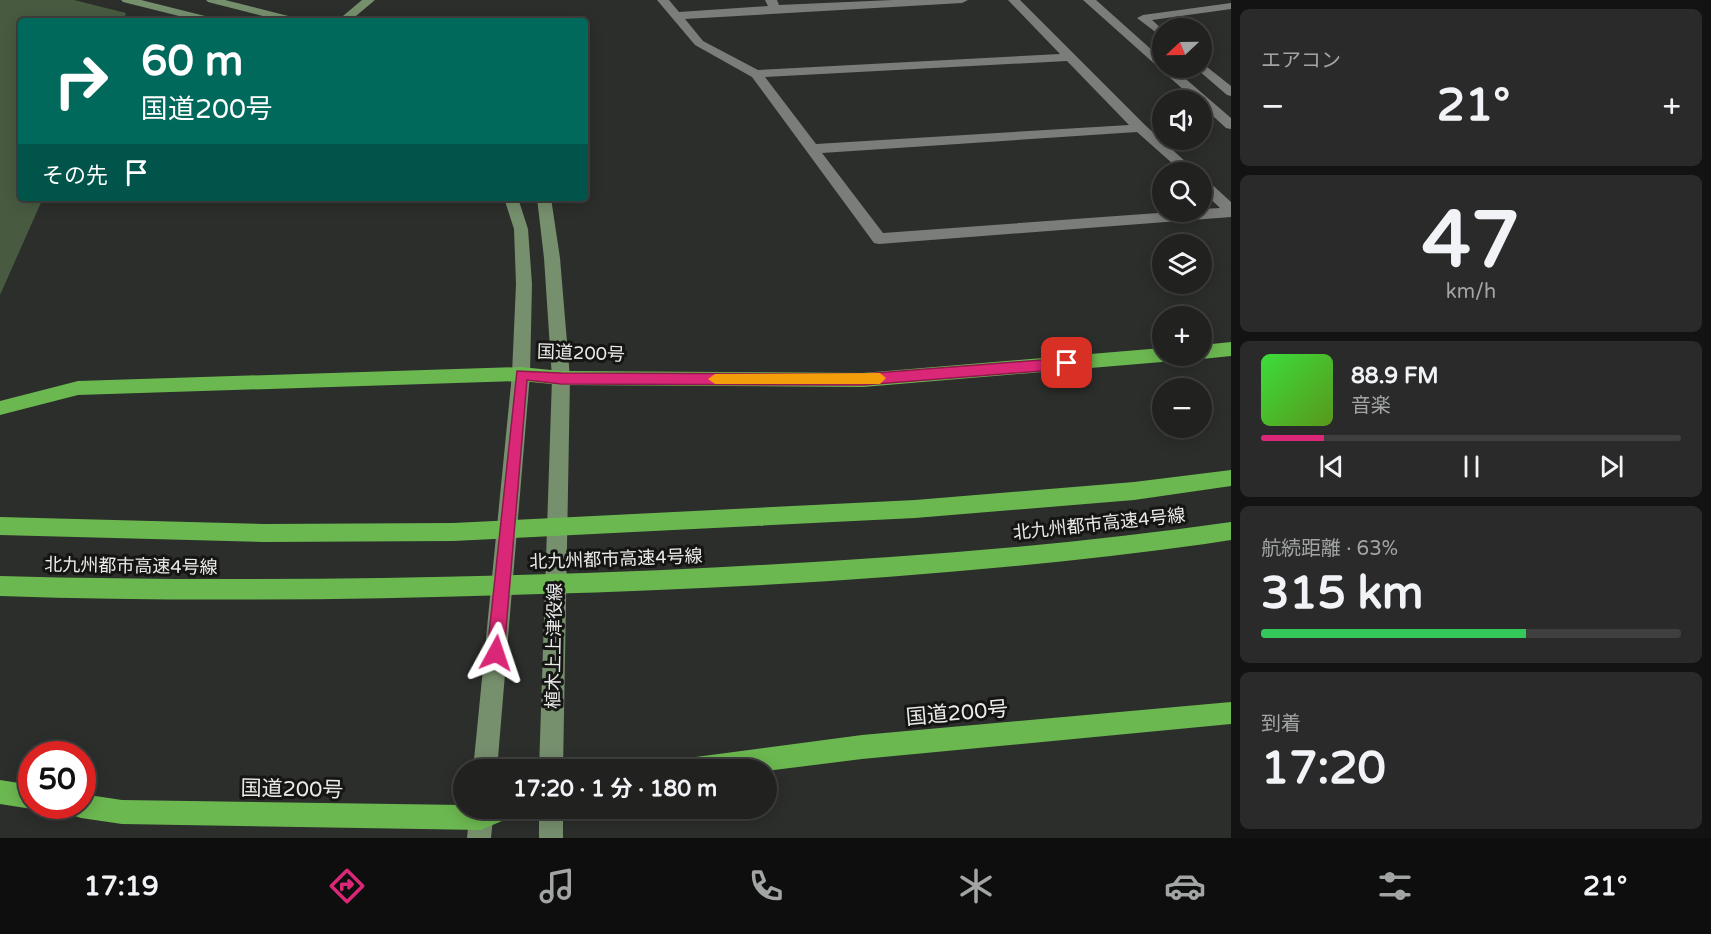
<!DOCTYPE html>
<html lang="ja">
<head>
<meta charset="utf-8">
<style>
	:root { --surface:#212220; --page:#292a29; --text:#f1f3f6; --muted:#a2a4a5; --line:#3e3f3e; --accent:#db2777 }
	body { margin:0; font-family:"Varela Round","Noto Sans JP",sans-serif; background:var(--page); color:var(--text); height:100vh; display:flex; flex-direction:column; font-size:22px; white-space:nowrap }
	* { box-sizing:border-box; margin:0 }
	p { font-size:20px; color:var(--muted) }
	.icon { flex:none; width:33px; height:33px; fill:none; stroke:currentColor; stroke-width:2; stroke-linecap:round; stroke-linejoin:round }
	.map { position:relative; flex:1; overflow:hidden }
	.panel { display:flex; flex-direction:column; gap:9px; padding:9px; background:#121312; width:480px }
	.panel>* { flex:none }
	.hud { position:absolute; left:18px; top:18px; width:570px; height:183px; border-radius:6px; box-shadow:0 3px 15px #0003,0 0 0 2px var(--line); background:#00695c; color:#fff; overflow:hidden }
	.needle { width:39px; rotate:248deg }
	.buttons { position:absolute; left:1152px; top:18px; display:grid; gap:12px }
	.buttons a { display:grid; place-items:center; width:60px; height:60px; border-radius:50%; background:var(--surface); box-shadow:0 3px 15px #0003,0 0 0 2px var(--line); font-size:30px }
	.speed { position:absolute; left:18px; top:741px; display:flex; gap:12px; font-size:30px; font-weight:700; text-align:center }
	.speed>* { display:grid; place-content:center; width:78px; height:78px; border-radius:50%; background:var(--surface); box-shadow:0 3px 15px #0003,0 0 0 2px var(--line); line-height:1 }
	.speed .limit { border:9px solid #d22; background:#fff; color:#111 }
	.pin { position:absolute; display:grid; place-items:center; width:51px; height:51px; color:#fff; margin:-26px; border-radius:12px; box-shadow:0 3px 9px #0006 }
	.me { position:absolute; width:66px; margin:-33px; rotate:5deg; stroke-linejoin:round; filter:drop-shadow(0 0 4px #0008) }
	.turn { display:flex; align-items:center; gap:21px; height:126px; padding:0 24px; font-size:27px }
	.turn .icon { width:78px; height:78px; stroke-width:2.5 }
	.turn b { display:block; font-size:42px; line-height:51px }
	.then { display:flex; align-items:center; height:57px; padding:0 24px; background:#0003; gap:12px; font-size:22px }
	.big { font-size:45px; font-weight:700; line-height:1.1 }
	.panel .widget { flex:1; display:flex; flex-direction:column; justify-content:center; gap:9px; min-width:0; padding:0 21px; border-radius:9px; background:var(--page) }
	.panel .dial { align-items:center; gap:0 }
	.dial b { font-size:78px; line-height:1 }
	.song { display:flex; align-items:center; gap:18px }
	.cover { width:72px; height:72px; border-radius:9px; background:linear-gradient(135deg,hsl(120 70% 55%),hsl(90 70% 35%)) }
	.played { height:6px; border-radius:3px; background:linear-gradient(90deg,var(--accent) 15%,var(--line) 15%) }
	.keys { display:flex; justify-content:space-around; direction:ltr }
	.heat { display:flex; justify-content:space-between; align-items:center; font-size:33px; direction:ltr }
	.charge { height:9px; border-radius:4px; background:linear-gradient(90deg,#34c759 63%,var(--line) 0) }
	.trip { position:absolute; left:453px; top:759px; width:324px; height:60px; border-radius:30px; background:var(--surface); box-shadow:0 3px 15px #0003,0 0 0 2px var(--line); font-weight:700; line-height:60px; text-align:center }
	.dock { display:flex; height:96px; justify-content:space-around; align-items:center; background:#0d0e0d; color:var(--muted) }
	.dock .icon { width:42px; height:42px }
	.dock .selected { color:var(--accent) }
	.dock b { font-size:27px; color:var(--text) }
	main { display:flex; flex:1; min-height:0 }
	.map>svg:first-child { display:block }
	.forest { fill:#485b41 }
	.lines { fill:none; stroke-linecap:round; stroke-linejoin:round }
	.street { fill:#7a7d79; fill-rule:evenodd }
	.secondary { fill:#768f6d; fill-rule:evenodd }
	.highway { fill:#6cb850; fill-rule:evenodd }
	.route { fill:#db2777; stroke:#8e194d; stroke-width:1.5 }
	.slow { fill:#f59e0b }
	.labels { text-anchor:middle; stroke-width:6; stroke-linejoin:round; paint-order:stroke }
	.street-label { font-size:18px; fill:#ebecea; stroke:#151614 }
	.near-street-label { font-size:21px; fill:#ebecea; stroke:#151614 }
</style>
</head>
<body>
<main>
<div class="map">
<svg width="1231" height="838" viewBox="0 0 1231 838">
	<rect width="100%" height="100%" fill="#2c2e2b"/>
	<path class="forest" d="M0 0H74L126 13 123 21H21V198H43L0 295Z"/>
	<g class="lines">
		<path class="street" d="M657 0H669L679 12 768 6 765 0H777L779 5 893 0H968L962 3 685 19 703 41 758 70 1060 54 1008 0H1020L1145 125 1197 172H1182L1137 132 822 153 883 233 1172 212H1202V209L1220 208 1202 191V178L1207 180 1231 202V217L879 244 874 243 752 77 695 45ZM1067 61 1129 125 816 144 765 77Z
			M1083 0H1096L1162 59V68H1173L1231 118V129L1226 128 1202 106V100H1195Z
			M1231 3V9L1152 20 1162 29V37L1137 18 1143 15Z
			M1202 63 1231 86V96L1227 95 1198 70 1196 68H1202Z"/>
		<path class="secondary" d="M121 0H141L217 19 219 21H199L123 2Z
			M206 0H225L300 19 302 21H282L208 2Z
			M362 0H375L350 21H337Z
			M504 198H518L528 229 532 284 530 374 497 770H473L512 374 516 284 514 229Z
			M537 198H551L560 258 570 378 563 770H539L552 378 544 258Z
			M470 808H494L491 838H467Z
			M539 808H563V838H539Z"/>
		<path class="highway" d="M1231 342V356L1202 359 1195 356H1202V345Z
			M1162 348V356H1170L1168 360 1162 362 863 387 561 385 521 381 78 395 0 415V401L78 381 521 367 561 371 863 373Z
			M1231 470V486L1134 500 915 518 453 541 264 542 0 535V517L264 524 453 523 915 500 1134 482Z
			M1231 522V540L1205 544C985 574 762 588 540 594 360 600 180 602 0 596V576C221 582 442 579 663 570 852 561 1043 549 1231 522Z
			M1231 702V724L862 759 766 771V770H676L680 762 688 758 862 735Z
			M0 780 32 785V806H41L32 809 0 804Z
			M82 794 122 800 464 805V808H514L511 817 481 830 122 824 81 818 72 815 69 806H82Z"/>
	</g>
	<path class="route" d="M1067 358 1073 363 1067 369 863 385 561 384 527 380 504 653 502 659 496 662 490 659 487 653 517 371 561 373 863 374Z"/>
	<path class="slow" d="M880 373 886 378 880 384H715L708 379 715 374Z"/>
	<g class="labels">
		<g class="street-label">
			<text transform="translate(581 353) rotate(2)" y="6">国道200号</text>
			<text transform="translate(1099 524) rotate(-6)" y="6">北九州都市高速4号線</text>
			<text transform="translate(616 559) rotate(-2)" y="6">北九州都市高速4号線</text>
			<text transform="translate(131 566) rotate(1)" y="6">北九州都市高速4号線</text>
			<text transform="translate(554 646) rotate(-89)" y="6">植木上上津役線</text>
		</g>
		<g class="near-street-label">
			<text transform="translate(957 713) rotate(-5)" y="7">国道200号</text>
			<text transform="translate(292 789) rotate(1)" y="7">国道200号</text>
		</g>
	</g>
</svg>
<div class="buttons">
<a><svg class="needle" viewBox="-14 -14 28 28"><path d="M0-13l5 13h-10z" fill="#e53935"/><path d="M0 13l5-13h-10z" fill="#a2a4a5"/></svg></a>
<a><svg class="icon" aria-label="sound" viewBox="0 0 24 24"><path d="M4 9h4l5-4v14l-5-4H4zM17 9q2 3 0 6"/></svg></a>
<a><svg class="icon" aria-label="search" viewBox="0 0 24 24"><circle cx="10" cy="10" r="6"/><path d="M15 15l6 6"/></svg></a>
<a><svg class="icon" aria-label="layers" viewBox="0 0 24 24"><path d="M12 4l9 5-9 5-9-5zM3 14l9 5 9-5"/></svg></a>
<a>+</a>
<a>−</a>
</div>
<div class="speed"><div class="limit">50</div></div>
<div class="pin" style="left:1067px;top:363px;background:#d93025"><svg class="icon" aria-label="arrive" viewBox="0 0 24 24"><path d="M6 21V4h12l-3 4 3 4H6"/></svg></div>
<svg class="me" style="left:496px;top:653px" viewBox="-20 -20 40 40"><path d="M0-17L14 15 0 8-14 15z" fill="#db2777" stroke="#fff" stroke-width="4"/></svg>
<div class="trip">17:20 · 1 分 · 180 m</div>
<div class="hud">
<div class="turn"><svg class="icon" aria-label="right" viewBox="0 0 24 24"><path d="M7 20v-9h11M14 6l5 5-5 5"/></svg><div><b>60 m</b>国道200号</div></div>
<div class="then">その先<svg class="icon" aria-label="arrive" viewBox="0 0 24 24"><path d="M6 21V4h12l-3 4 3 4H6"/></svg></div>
</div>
</div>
<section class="panel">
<div class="widget"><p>エアコン</p>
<div class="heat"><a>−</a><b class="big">21°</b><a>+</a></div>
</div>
<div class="widget dial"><b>47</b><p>km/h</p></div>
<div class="widget">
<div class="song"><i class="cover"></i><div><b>88.9 FM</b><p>音楽</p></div></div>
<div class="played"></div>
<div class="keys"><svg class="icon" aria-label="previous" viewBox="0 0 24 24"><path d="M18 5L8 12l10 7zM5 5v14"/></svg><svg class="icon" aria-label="pause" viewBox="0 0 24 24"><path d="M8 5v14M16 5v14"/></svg><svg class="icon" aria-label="next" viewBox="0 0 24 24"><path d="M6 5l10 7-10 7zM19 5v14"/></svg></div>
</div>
<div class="widget"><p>航続距離 · 63%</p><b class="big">315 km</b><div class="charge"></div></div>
<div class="widget"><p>到着</p><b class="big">17:20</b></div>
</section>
</main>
<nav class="dock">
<b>17:19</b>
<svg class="icon selected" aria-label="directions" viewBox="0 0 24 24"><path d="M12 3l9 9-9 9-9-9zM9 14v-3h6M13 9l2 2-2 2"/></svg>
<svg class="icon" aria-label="music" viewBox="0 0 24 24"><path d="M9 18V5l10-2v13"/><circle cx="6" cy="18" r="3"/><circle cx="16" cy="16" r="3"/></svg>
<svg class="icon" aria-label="phone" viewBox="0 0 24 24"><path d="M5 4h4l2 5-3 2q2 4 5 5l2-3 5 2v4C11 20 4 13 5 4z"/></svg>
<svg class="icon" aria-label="climate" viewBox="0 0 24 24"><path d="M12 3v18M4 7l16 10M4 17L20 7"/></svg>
<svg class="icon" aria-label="car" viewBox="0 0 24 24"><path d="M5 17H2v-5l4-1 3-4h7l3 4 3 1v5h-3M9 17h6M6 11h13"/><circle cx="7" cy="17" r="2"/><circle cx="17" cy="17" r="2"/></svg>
<svg class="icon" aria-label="filters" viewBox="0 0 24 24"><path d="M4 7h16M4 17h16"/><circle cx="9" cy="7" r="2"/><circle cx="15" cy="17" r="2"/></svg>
<b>21°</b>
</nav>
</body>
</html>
